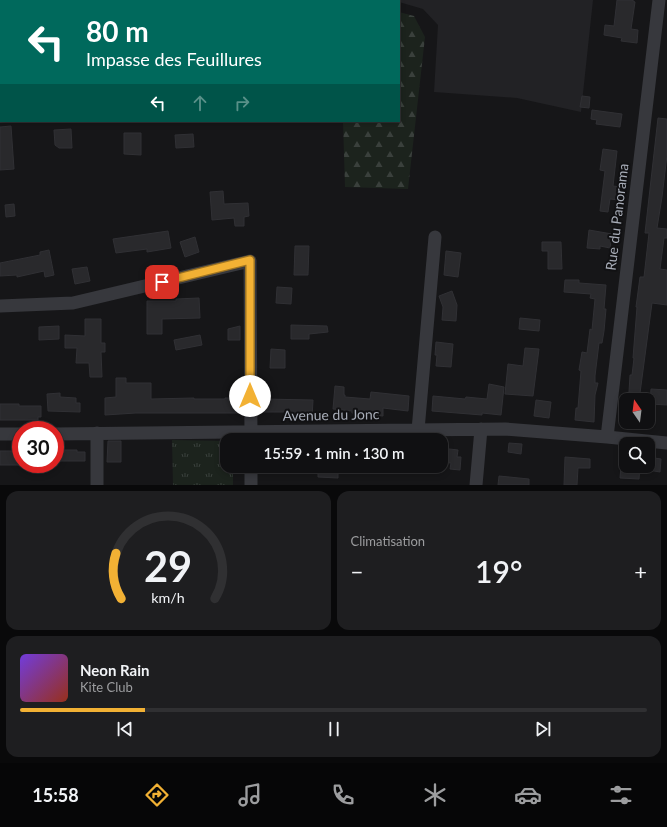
<!DOCTYPE html>
<html lang="fr">
<head>
<meta charset="utf-8">
<style>
	:root { --surface:#101012; --page:#1e1e20; --text:#f1f3f6; --muted:#9c9d9f; --line:#303032; --accent:#f2b134 }
	body { margin:0; font-family:Lato,sans-serif; background:var(--page); color:var(--text); height:100vh; display:flex; flex-direction:column; font-size:15px; white-space:nowrap }
	* { box-sizing:border-box; margin:0 }
	p { font-size:13px; color:var(--muted) }
	.icon { flex:none; width:22px; height:22px; fill:none; stroke:currentColor; stroke-width:2; stroke-linecap:round; stroke-linejoin:round }
	.map { position:relative; height:485px; overflow:hidden }
	.sheet { display:flex; flex-direction:column; gap:6px; padding:6px; background:#09090a; flex:1 }
	.sheet>* { flex:none }
	.top-card { position:absolute; left:0px; top:0px; width:400px; height:122px; box-shadow:0 2px 6px #0003,0 0 0 1px var(--line); background:#00695c; color:#fff; overflow:hidden }
	.needle { width:26px; rotate:346deg }
	.fabs { position:absolute; left:619px; top:393px; display:grid; gap:8px }
	.fabs a { display:grid; place-items:center; width:36px; height:36px; border-radius:8px; background:var(--surface); box-shadow:0 2px 6px #0003,0 0 0 1px var(--line); font-size:20px }
	.speed { position:absolute; left:12px; top:421px; display:flex; gap:8px; font-size:20px; font-weight:700; text-align:center }
	.speed>* { display:grid; place-content:center; width:52px; height:52px; border-radius:50%; background:var(--surface); box-shadow:0 2px 6px #0003,0 0 0 1px var(--line); line-height:1 }
	.speed .limit { border:6px solid #d22; background:#fff; color:#111 }
	.pin { position:absolute; display:grid; place-items:center; width:34px; height:34px; color:#fff; margin:-17px; border-radius:8px; box-shadow:0 2px 6px #0006 }
	.me { position:absolute; width:44px; margin:-22px; rotate:0deg; stroke-linejoin:round; filter:drop-shadow(0 0 3px #0008) }
	.turn { display:flex; align-items:center; gap:14px; height:84px; padding:0 20px; font-size:18px }
	.turn .icon { width:52px; height:52px; stroke-width:2.5 }
	.turn b { display:block; font-size:28px; line-height:34px }
	.lanes { display:flex; align-items:center; height:38px; padding:0 20px; background:#0003; justify-content:center; gap:20px; direction:ltr }
	.lanes .off { opacity:.35 }
	.big { font-size:30px; font-weight:600; line-height:1.1 }
	.sheet .widget { flex:1; display:flex; flex-direction:column; justify-content:center; gap:6px; min-width:0; padding:0 14px; border-radius:12px; background:var(--page) }
	.sheet .dial { align-items:center; gap:0 }
	.dial svg { height:104px; overflow:visible; fill:none; stroke:var(--line); stroke-width:7; stroke-linecap:round; text-anchor:middle }
	.dial text { fill:var(--text); stroke:none }
	.song { display:flex; align-items:center; gap:12px }
	.cover { width:48px; height:48px; border-radius:6px; background:linear-gradient(135deg,hsl(260 70% 55%),hsl(10 70% 35%)) }
	.played { height:4px; border-radius:2px; background:linear-gradient(90deg,var(--accent) 20%,var(--line) 20%) }
	.keys { display:flex; justify-content:space-around; direction:ltr }
	.heat { display:flex; justify-content:space-between; align-items:center; font-size:22px; direction:ltr }
	.sheet .tiles { flex:1; display:grid; gap:6px; grid-template-columns:1fr 1fr }
	.widget:last-child { grid-column:span 2 }
	.trip { position:absolute; left:220px; top:433px; width:228px; height:40px; border-radius:12px; background:var(--surface); box-shadow:0 2px 6px #0003,0 0 0 1px var(--line); font-weight:600; line-height:40px; text-align:center }
	.tabs { display:flex; height:64px; justify-content:space-around; align-items:center; background:#060607; color:var(--muted) }
	.tabs .icon { width:28px; height:28px }
	.tabs .selected { color:var(--accent) }
	.tabs b { font-size:18px; color:var(--text) }
	.map>svg:first-child { display:block }
	.built { fill:#222225 }
	.grass { fill:url(#grass-tufts) }
	.forest { fill:url(#forest-firs) }
	.building { fill:#29292c; stroke:#303034 }
	.lines { fill:none; stroke-linecap:round; stroke-linejoin:round }
	.street { stroke:#37383d; stroke-width:13 }
	.route-casing { stroke:#9d7322; stroke-width:10 }
	.route { stroke:#f2b134; stroke-width:7 }
	.labels { text-anchor:middle; stroke-width:4; stroke-linejoin:round; paint-order:stroke }
	.street-label { font-size:14px; fill:#a8adb8; stroke:#111113 }
</style>
</head>
<body>
<div class="map">
<svg width="667" height="485" viewBox="0 0 667 485">
	<defs>
		<pattern id="grass-tufts" width="24" height="20" patternUnits="userSpaceOnUse"><rect width="24" height="20" fill="#1c231d"/><path d="M3 7l-1-3M5 7V3M7 7l1-3M15 17l-1-3M17 17v-4M19 17l1-3" fill="none" stroke="#3a403c"/></pattern>
		<pattern id="forest-firs" width="22" height="20" patternUnits="userSpaceOnUse"><rect width="22" height="20" fill="#1c231d"/><path d="M5 1l3.5 6h-7zM16 11l3.5 6h-7z" fill="#3a403c"/></pattern>
	</defs>
	<rect width="100%" height="100%" fill="#161618"/>
	<path class="built" d="M391 0H593L581 112 517 98 434 92 438 25 423 9 399 2V1Z"/>
	<path class="grass" d="M172 440 227 441V466H233V485H173Z"/>
	<path class="forest" d="M399 12 414 16 425 37 408 189 345 187 343 121H399Z"/>
	<path class="building" d="M617 0H633V1L635 2 631 29 638 30 637 43 621 41 622 38 604 35 605 25 614 26Z
		M582 96 590 97 589 108 580 107Z
		M592 110 622 114 620 127 596 124 597 120 591 119Z
		M658 118 667 119V155L662 197 657 228 667 229V238H664L660 269 667 270V305L652 303 640 393 629 392 630 375H632L634 358H633L637 307H636L640 277H644L649 233H645Z
		M11 126 14 169 0 170V127Z
		M71 129 72 148H59L55 145 54 130Z
		M124 133H141V155L124 154Z
		M193 134 194 147 176 148 175 135Z
		M603 149 617 151 613 186 621 187 619 200 610 199 608 212 600 211 605 171 600 170Z
		M223 191 224 204 248 203 249 216 244 217V226H235L234 218 212 220 210 192Z
		M14 204 15 216 6 217 5 205Z
		M589 230 612 234 610 248 600 246V249L587 248Z
		M168 231 171 248 147 252V249L116 253 113 239Z
		M195 237 199 252 185 257 180 242Z
		M542 242H561L562 269H548V251H542Z
		M295 246H309L308 275H294Z
		M49 250 54 275 45 277 44 271 17 277V275L0 276V263L40 255V252Z
		M446 251 461 253 458 277 444 275Z
		M87 267 90 281 75 284 72 269Z
		M565 280H579V283L606 285 604 309H606L604 331 602 343H599L595 376V383H598L595 395 594 422 575 420 576 408H578L581 371 579 370 582 352 587 353 590 329 592 330 595 299 590 298 591 294 564 292Z
		M277 287 292 288 291 304 276 303Z
		M452 291 457 305 456 321 442 320 443 307 439 296Z
		M199 298 200 318 162 319V334H147V301H176V299Z
		M520 318 540 320 539 331 519 329Z
		M85 319H101V343H105V352H101L102 377H90L89 363H76L77 348H65V335L85 336Z
		M291 325 327 326 328 332 309 334V339H291Z
		M59 326V339L39 340V327Z
		M240 326V340H228V329Z
		M200 335 202 345 176 350 174 340Z
		M436 342 453 344 451 367 436 366 437 355H435Z
		M525 348 539 349 533 396 505 394 508 364 523 366Z
		M271 349 285 350V368H270Z
		M116 378H126V383H151V399L194 398V399H225V398H240V413H136L105 415V398L116 397Z
		M489 384 504 387 501 415 482 413V415L432 411 433 396 465 399 466 397 487 399Z
		M335 386 344 387V395H345V397L370 399 371 392 409 396 408 411 383 408V416L352 413V411L333 409Z
		M651 389 667 390V405L650 404Z
		M60 393V397L76 398V403H80V412L48 411 47 394Z
		M263 399 313 400 312 418H287V412H263Z
		M536 400 551 402 549 418 534 416Z
		M0 404H19V406H41V417H38V420H0Z
		M108 441H121V462H107Z
		M509 443 522 444 521 454 508 452Z
		M441 448 458 450 457 457H461L460 470 450 469 451 463 441 462Z
		M55 450H77V452H85V461H55Z
		M0 451H21V465H0Z
		M565 457 590 459V468H578L577 485H564Z
		M648 457 661 459 660 472 648 470Z
		M318 466H338V478L318 477Z
		M621 466H640L639 479 620 478Z
		M499 476 529 479V485H498Z"/>
	<g class="lines">
		<path class="street" d="M52 0V1
			M0 112H1
			M0 306 73 303 250 261 251 440
			M418 430 435 237
			M97 433V485
			M0 434H21
			M55 434 505 429 607 437 667 443
			M607 437 659 0
			M251 485V466
			M476 485 481 429"/>
	</g>
	<g class="lines">
		<defs>
			<path id="route" d="M162 282 250 260V396"/>
		</defs>
		<use href="#route" class="route-casing"/>
		<use href="#route" class="route"/>
	</g>
	<g class="labels">
		<g class="street-label">
			<text transform="translate(617 217) rotate(-83)" y="5">Rue du Panorama</text>
			<text transform="translate(331 415) rotate(-1)" y="5">Avenue du Jonc</text>
		</g>
	</g>
</svg>
<div class="fabs">
<a><svg class="needle" viewBox="-14 -14 28 28"><path d="M0-13l5 13h-10z" fill="#e53935"/><path d="M0 13l5-13h-10z" fill="#9c9d9f"/></svg></a>
<a><svg class="icon" aria-label="search" viewBox="0 0 24 24"><circle cx="10" cy="10" r="6"/><path d="M15 15l6 6"/></svg></a>
</div>
<div class="speed"><div class="limit">30</div></div>
<div class="pin" style="left:162px;top:282px;background:#d93025"><svg class="icon" aria-label="arrive" viewBox="0 0 24 24"><path d="M6 21V4h12l-3 4 3 4H6"/></svg></div>
<svg class="me" style="left:250px;top:396px" viewBox="-20 -20 40 40"><circle r="19" fill="#fff"/><path d="M0-13L10 11 0 6-10 11z" fill="#f2b134"/></svg>
<div class="trip">15:59 · 1 min · 130 m</div>
<div class="top-card">
<div class="turn"><svg class="icon" aria-label="left" viewBox="0 0 24 24"><path d="M17 20v-9H6M10 6l-5 5 5 5"/></svg><div><b>80 m</b>Impasse des Feuillures</div></div>
<div class="lanes"><svg class="icon" aria-label="left" viewBox="0 0 24 24"><path d="M17 20v-9H6M10 6l-5 5 5 5"/></svg><svg class="icon off" aria-label="ahead" viewBox="0 0 24 24"><path d="M12 20V5M6 11l6-6 6 6"/></svg><svg class="icon off" aria-label="right" viewBox="0 0 24 24"><path d="M7 20v-9h11M14 6l5 5-5 5"/></svg></div>
</div>
</div>
<section class="sheet">
<div class="tiles">
<div class="widget dial"><svg viewBox="0 0 100 80">
<path d="M14 69A42 42 0 1 1 86 69"/>
<path d="M14 69A42 42 0 0 1 10 34" stroke="#f2b134"/>
<text x="50" y="56" font-size="32" font-weight="700">29</text>
<text x="50" y="72" font-size="11">km/h</text>
</svg></div>
<div class="widget"><p>Climatisation</p>
<div class="heat"><a>−</a><b class="big">19°</b><a>+</a></div>
</div>
<div class="widget">
<div class="song"><i class="cover"></i><div><b>Neon Rain</b><p>Kite Club</p></div></div>
<div class="played"></div>
<div class="keys"><svg class="icon" aria-label="previous" viewBox="0 0 24 24"><path d="M18 5L8 12l10 7zM5 5v14"/></svg><svg class="icon" aria-label="pause" viewBox="0 0 24 24"><path d="M8 5v14M16 5v14"/></svg><svg class="icon" aria-label="next" viewBox="0 0 24 24"><path d="M6 5l10 7-10 7zM19 5v14"/></svg></div>
</div>
</div>
</section>
<nav class="tabs">
<b>15:58</b>
<svg class="icon selected" aria-label="directions" viewBox="0 0 24 24"><path d="M12 3l9 9-9 9-9-9zM9 14v-3h6M13 9l2 2-2 2"/></svg>
<svg class="icon" aria-label="music" viewBox="0 0 24 24"><path d="M9 18V5l10-2v13"/><circle cx="6" cy="18" r="3"/><circle cx="16" cy="16" r="3"/></svg>
<svg class="icon" aria-label="phone" viewBox="0 0 24 24"><path d="M5 4h4l2 5-3 2q2 4 5 5l2-3 5 2v4C11 20 4 13 5 4z"/></svg>
<svg class="icon" aria-label="climate" viewBox="0 0 24 24"><path d="M12 3v18M4 7l16 10M4 17L20 7"/></svg>
<svg class="icon" aria-label="car" viewBox="0 0 24 24"><path d="M5 17H2v-5l4-1 3-4h7l3 4 3 1v5h-3M9 17h6M6 11h13"/><circle cx="7" cy="17" r="2"/><circle cx="17" cy="17" r="2"/></svg>
<svg class="icon" aria-label="filters" viewBox="0 0 24 24"><path d="M4 7h16M4 17h16"/><circle cx="9" cy="7" r="2"/><circle cx="15" cy="17" r="2"/></svg>
</nav>
</body>
</html>
